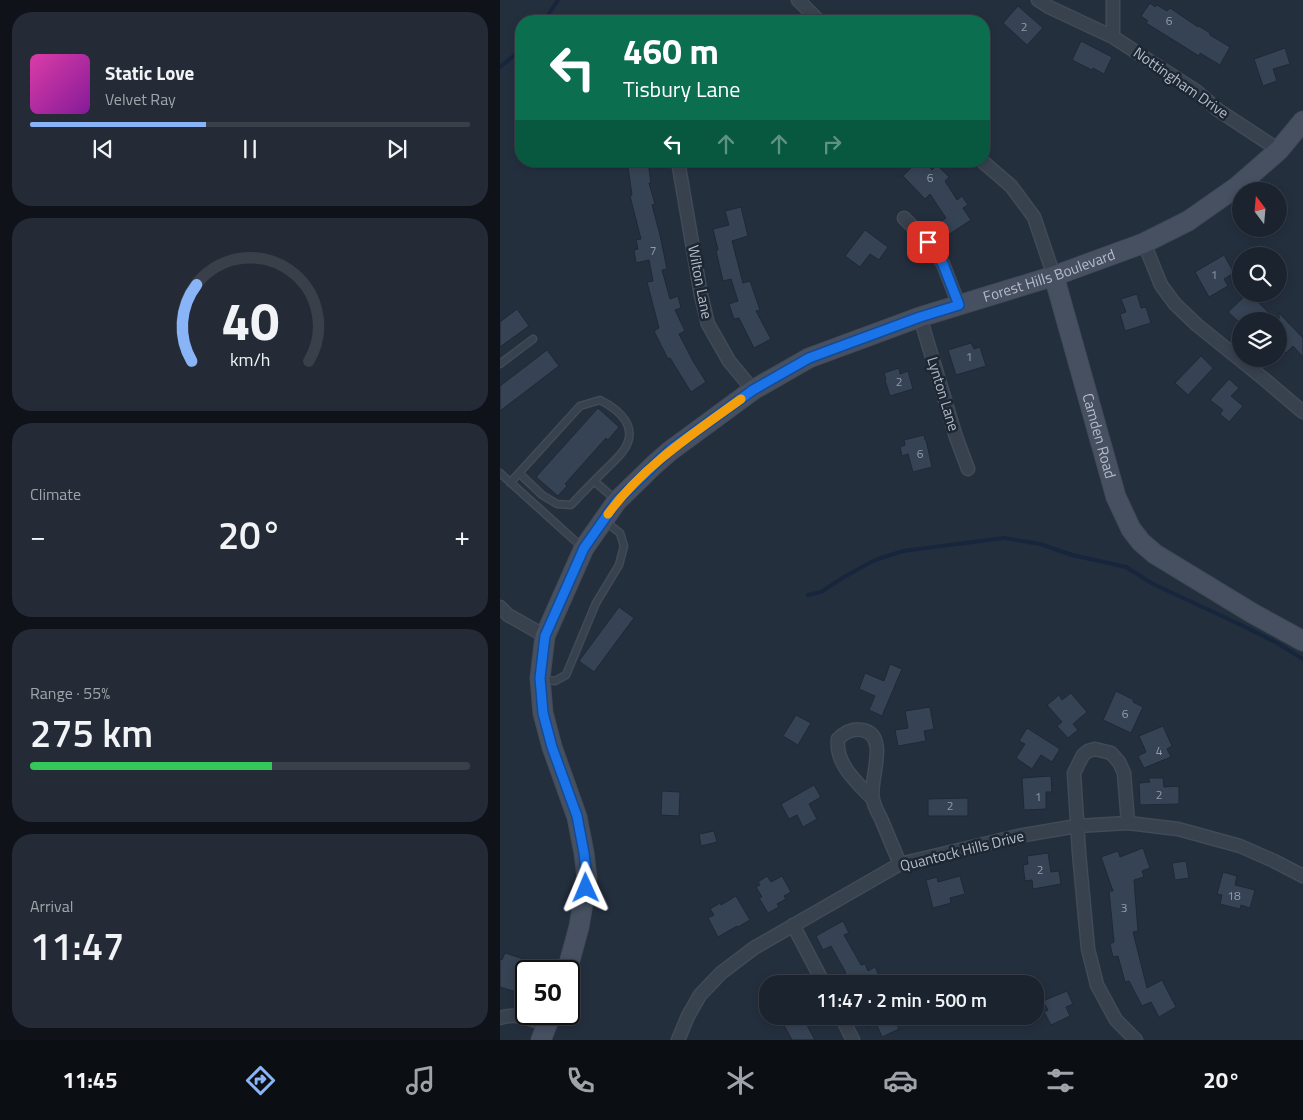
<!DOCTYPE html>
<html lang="en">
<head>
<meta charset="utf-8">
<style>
	:root { --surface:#1b232e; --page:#242b36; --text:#f1f3f6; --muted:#a0a4aa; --line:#39404a; --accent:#8ab4f8 }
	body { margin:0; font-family:"Titillium Web",sans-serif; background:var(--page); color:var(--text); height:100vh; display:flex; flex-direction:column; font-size:19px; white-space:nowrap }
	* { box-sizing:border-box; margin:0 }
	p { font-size:16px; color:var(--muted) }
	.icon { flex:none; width:28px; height:28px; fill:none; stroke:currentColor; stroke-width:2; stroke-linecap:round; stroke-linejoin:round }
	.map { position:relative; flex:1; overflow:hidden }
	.details { display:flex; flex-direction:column; gap:12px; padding:12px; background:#0f1319; width:500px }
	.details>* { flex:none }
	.guide { position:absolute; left:15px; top:15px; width:475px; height:152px; border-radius:20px; box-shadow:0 2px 8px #0003,0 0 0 1px var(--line); background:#0b6e4f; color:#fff; overflow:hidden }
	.needle { width:32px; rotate:344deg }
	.tools { position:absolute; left:732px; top:182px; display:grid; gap:10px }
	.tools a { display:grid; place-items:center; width:55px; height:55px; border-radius:50%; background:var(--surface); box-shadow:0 2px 8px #0003,0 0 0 1px var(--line); font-size:25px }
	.speed { position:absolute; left:15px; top:960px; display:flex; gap:10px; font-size:25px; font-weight:700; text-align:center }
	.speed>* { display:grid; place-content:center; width:65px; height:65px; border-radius:50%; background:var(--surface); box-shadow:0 2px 8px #0003,0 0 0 1px var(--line); line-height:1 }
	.speed .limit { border:2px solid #111; border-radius:8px; background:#fff; color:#111 }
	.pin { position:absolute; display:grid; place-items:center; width:42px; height:42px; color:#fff; margin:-21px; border-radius:10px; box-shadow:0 2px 8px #0006 }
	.me { position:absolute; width:55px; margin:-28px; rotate:359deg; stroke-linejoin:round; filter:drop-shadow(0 0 4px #0008) }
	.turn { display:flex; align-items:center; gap:18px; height:105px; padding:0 25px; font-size:22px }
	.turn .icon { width:65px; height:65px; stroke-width:2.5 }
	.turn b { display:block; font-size:35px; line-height:42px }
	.lanes { display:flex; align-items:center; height:48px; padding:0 25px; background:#0003; justify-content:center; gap:25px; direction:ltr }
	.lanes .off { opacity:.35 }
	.big { font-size:38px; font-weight:600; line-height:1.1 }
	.details .widget { flex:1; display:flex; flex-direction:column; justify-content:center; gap:8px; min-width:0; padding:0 18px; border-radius:20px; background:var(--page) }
	.details .dial { align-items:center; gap:0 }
	.dial svg { height:130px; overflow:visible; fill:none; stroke:var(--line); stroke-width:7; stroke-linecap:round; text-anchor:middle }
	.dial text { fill:var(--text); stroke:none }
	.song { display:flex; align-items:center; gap:15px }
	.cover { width:60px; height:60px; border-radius:8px; background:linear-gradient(135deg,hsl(320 70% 55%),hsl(290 70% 35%)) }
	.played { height:5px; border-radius:2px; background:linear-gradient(90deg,var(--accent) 40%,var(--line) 40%) }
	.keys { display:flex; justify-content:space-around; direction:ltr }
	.heat { display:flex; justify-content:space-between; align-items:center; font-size:28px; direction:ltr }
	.charge { height:8px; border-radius:4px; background:linear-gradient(90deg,#34c759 55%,var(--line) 0) }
	.trip { position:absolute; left:259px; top:975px; width:285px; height:50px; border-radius:20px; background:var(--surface); box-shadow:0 2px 8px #0003,0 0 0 1px var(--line); font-weight:600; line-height:50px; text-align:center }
	.tabs { display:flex; height:80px; justify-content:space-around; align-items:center; background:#0b0e12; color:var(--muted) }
	.tabs .icon { width:35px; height:35px }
	.tabs .current { color:var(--accent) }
	.tabs b { font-size:22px; color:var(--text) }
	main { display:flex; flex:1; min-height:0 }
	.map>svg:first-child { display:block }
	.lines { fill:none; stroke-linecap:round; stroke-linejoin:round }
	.stream { stroke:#17263c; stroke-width:4 }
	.building { fill:#364354; stroke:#1f2835 }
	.lane-casing { stroke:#414a57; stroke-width:9 }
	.street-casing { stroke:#414a57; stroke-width:15 }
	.secondary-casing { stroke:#414a57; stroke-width:21 }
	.lane { stroke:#38414e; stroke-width:6 }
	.street { stroke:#38414e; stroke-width:12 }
	.secondary { stroke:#465061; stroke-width:19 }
	.route-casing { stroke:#114b97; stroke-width:12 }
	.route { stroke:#1a73e8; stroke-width:9 }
	.slow { stroke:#f59e0b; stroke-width:9 }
	.labels { text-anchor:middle; stroke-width:5; stroke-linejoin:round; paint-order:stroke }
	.number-label { font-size:12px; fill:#929caa }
	.street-label { font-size:15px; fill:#b4bcc9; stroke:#1d2633 }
</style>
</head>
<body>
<main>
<section class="details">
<div class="widget">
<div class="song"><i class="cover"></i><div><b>Static Love</b><p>Velvet Ray</p></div></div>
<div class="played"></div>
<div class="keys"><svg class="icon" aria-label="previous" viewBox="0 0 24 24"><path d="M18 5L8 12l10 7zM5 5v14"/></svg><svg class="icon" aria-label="pause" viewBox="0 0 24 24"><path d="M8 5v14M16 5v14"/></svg><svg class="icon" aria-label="next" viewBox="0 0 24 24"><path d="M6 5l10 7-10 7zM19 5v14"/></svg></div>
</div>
<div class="widget dial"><svg viewBox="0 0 100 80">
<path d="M14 69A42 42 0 1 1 86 69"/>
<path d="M14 69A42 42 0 0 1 17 22" stroke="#8ab4f8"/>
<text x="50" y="56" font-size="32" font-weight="700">40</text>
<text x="50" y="72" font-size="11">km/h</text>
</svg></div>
<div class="widget"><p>Climate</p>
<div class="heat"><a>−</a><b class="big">20°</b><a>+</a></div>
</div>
<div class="widget"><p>Range · 55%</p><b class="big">275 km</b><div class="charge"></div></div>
<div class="widget"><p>Arrival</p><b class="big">11:47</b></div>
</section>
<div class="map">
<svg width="803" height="1040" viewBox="0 0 803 1040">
	<rect width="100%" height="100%" fill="#242f3e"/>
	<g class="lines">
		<path class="stream" d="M44 21 58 0
			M0 67 21 50
			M308 595 321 592 344 577 375 560 403 551 504 538 540 544 572 555 626 567 653 584 737 623 777 643 803 659"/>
	</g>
	<path class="building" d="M650 3 655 7 657 5 667 11 670 8 698 27 699 26 710 33V35L730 47 720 65 700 53 699 56 646 23 648 21 641 16Z
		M518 6 543 28 527 45 503 23Z
		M581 41 612 57 604 74 593 68 592 70 572 60Z
		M785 48 790 64 773 69 777 81 763 86 754 59Z
		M127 161H148L151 183H149L155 204 152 205 160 235 167 269 162 270 170 299 178 296 181 308 175 310 185 331 179 334 193 361 206 382 191 392 170 358 168 359 154 331 159 328 147 282 153 281 149 260 136 263 134 250 138 249 136 240 141 239 130 196 132 195Z
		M418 161H424L432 170 437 165 449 177 445 181 457 200 462 196 468 205 463 208 471 220 445 237 437 224 446 218 430 194 425 199 403 176Z
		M241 207 248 236 232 241 243 283 250 281 260 310 256 311 271 339 254 348 239 318 234 319 229 304 238 301 231 279 223 281 216 251 218 250 213 229 229 225 225 211Z
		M365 230 388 247 379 260 370 254 360 267 345 256Z
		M724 255 734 273 724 279 728 286 709 297 695 272Z
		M637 294 641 308 646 307 651 323 625 331 620 314 626 312 621 299Z
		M747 294H750L777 321H738L728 312Z
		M17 309 29 326 0 347V322Z
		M779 313 803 338V357L793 346 786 353 779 345Z
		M471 343 474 349 480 347 486 366 456 375 448 350Z
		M47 350 59 366 0 411V386Z
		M701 356 713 368 688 395 675 383Z
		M399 368 400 374 408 371 413 389 390 396 385 380 386 379 384 373Z
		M729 379 739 388 731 396 743 406 729 422 720 414 723 410 710 400Z
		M98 408 119 427 108 440 106 438 65 484 67 486 58 496 36 477Z
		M424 435 425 440H426L432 467 413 472 408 454 402 456 400 447 405 445 404 440Z
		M119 607 134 618 94 672 79 661Z
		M390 664 402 669 382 716 369 710 375 696 359 689 365 673 384 681Z
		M616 691 634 700 633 702 643 707 631 733 603 720Z
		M571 693 587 712 573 724 578 730 568 738 557 726 562 722 547 705 559 695 562 700Z
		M430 707 434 729 424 731 426 741 398 746 395 730 408 728 405 711Z
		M296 715 311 723 298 745 283 736Z
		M663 726 672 746 667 749 671 757 644 768 638 756 646 752 639 736Z
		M527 728 560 749 552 762 541 755 532 769 516 758 525 744 519 741Z
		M551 776 552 792H546V809L524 810 522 778Z
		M648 778H663L664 787 679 786V804L640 805 639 783 650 782Z
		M314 785 321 797 309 804 317 819 303 827 297 815 289 819 281 804Z
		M162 791 180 792 179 816 161 815Z
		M468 798V816H428V799Z
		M214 831 217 842 201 846 199 834Z
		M643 848 650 868 642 871 644 877 634 880 638 931 633 932 647 988 662 980 676 1007 659 1017 651 1002 642 1006 629 981 625 982 618 956 613 957 610 944 614 942 609 891H613L601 857 618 851 620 857Z
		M548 853 551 872 559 871 561 884 533 889 532 880 525 881 523 865 528 864 527 856Z
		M686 861 689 878 675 880 672 863Z
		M723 872 737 876 735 885 755 890 750 908 741 905 740 909 720 904 722 895 717 894Z
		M267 876 271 882 282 876 291 892 284 896 286 899 277 904 279 907 268 913 259 898 262 897 256 887 260 885 258 882Z
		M460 876 465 894 450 898 451 903 433 908 426 880 437 877 438 882Z
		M236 896 250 920 238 927 237 926 218 937 208 918 214 915 210 909 220 903 221 905Z
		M343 921 349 933 344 935 361 965 365 964 368 971 375 967 383 984H349L344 974 346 973 331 946 323 950 316 936Z
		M5 953 24 959 18 977 20 978 16 992 0 987V959L2 960Z
		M567 991 573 1004 566 1007 570 1016 551 1025 544 1012 548 1010 543 1001Z
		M279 1016H302L315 1040H292Z
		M362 1016H393L399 1029 382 1037 376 1023 367 1027Z"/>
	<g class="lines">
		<defs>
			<path id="lane" d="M0 364 33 339
				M0 473 83 548
				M94 481 116 500
				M10 483 19 473 80 406 100 400C120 410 140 428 123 451 118 458 110 465 104 471 93 482 82 493 71 505L57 504 42 495 19 473
				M41 679 55 681 66 675 96 603 119 565 124 546 120 533 106 522"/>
			<path id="street" d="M298 0 319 21
				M538 0 549 7 613 37
				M613 0V37L696 91 718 110 779 150
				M178 161 201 295 208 324 229 361 253 390
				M482 161 511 186 534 217 554 276
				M404 218 428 242 443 264 459 305
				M644 243 661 285 675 304 697 325 764 379 803 412
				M420 317 456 437 468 469
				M0 607 8 615 45 636
				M372 798C356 782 335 763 338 739 345 732 352 728 362 730 391 735 368 782 373 799 374 807 379 814 382 821 388 835 394 850 400 864
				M628 823 624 773 619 762 611 753 595 749 588 751 583 755 574 773 579 853 588 949 597 985 616 1020 636 1040
				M293 925 324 984
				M341 1016 353 1040
				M0 1018C16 1012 31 1020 47 1024
				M178 1040 188 1016 200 995 221 973 254 948 400 864 518 836 577 826 628 823 678 829 740 846 774 861 803 876"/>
			<g id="secondary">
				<path id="s1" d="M554 276 616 497 631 529 641 542 655 554 752 613 803 641"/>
				<path id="s2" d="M67 971 79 927 87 878 84 853 77 817 52 747 43 713 40 678 45 636 84 548 117 501 155 464 170 451 253 390 309 358 420 317 554 276 644 243 688 221 738 186 779 150 803 121"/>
				<path d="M41 1040 51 1014"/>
			</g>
		</defs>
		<use href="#lane" class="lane-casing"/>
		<use href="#street" class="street-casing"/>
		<use href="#secondary" class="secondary-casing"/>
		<use href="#lane" class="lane"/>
		<use href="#street" class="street"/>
		<use href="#secondary" class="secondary"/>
	</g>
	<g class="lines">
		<defs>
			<path id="route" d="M86 888 87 878 84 853 77 816 52 747 43 713 40 678 45 636 84 548 117 501 155 464 170 450 253 390 309 358 420 317 459 305 443 264 428 242"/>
		</defs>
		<use href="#route" class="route-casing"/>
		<use href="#route" class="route"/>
		<path class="slow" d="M108 514C143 466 194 433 241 399"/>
	</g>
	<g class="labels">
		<g class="number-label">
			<text x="669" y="25">6</text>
			<text x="524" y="31">2</text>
			<text x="430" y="182">6</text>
			<text x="153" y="255">7</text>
			<text x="714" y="279">1</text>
			<text x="469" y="361">1</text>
			<text x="399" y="386">2</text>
			<text x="420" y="458">6</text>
			<text x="625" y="718">6</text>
			<text x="659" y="755">4</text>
			<text x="659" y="799">2</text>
			<text x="538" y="801">1</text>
			<text x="450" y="810">2</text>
			<text x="540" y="874">2</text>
			<text x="734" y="900">18</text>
			<text x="624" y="912">3</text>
		</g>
		<g class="street-label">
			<text transform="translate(681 83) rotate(35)" y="5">Nottingham Drive</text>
			<text dy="5" stroke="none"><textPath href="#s2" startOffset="992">Forest Hills Boulevard</textPath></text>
			<text transform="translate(200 282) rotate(79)" y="5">Wilton Lane</text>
			<text transform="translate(443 394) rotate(73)" y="5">Lynton Lane</text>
			<text dy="5" stroke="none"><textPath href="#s1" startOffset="166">Camden Road</textPath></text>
			<text transform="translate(462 851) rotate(-14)" y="5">Quantock Hills Drive</text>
		</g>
	</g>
</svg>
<div class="tools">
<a><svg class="needle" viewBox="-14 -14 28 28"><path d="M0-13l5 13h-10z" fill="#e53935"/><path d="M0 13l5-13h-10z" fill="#a0a4aa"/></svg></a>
<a><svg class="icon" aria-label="search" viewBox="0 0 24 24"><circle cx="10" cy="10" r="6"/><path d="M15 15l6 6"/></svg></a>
<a><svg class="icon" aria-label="layers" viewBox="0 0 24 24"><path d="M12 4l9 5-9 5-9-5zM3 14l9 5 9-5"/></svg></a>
</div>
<div class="speed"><div class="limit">50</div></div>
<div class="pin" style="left:428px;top:242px;background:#d93025"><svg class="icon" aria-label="arrive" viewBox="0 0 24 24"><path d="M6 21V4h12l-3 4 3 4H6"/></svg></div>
<svg class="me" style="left:86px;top:888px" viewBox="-20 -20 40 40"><path d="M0-17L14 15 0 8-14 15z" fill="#1a73e8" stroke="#fff" stroke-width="4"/></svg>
<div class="trip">11:47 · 2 min · 500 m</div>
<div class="guide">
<div class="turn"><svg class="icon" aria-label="left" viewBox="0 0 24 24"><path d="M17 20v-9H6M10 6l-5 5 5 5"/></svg><div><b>460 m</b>Tisbury Lane</div></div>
<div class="lanes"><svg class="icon" aria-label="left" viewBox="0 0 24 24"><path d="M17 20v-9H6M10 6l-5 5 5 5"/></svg><svg class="icon off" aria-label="ahead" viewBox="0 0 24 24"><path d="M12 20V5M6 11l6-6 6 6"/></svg><svg class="icon off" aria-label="ahead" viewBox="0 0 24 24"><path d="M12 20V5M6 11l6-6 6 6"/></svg><svg class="icon off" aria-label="right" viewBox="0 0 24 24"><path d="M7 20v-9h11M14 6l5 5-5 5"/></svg></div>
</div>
</div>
</main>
<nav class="tabs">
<b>11:45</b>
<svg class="icon current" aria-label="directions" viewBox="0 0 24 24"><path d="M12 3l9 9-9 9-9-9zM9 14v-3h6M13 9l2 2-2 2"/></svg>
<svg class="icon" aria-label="music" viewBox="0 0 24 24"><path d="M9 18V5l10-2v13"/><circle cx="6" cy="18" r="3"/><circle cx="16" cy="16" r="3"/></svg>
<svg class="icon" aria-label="phone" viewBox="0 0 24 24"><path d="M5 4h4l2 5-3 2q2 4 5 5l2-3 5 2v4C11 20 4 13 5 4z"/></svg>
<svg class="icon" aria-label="climate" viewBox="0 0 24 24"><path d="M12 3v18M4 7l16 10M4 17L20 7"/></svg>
<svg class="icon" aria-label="car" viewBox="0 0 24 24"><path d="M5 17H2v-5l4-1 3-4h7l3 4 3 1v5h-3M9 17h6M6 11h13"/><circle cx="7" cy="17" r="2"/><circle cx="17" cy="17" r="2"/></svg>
<svg class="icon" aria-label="filters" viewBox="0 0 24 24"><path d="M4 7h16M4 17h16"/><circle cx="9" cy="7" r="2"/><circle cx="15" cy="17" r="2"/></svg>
<b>20°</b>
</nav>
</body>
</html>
